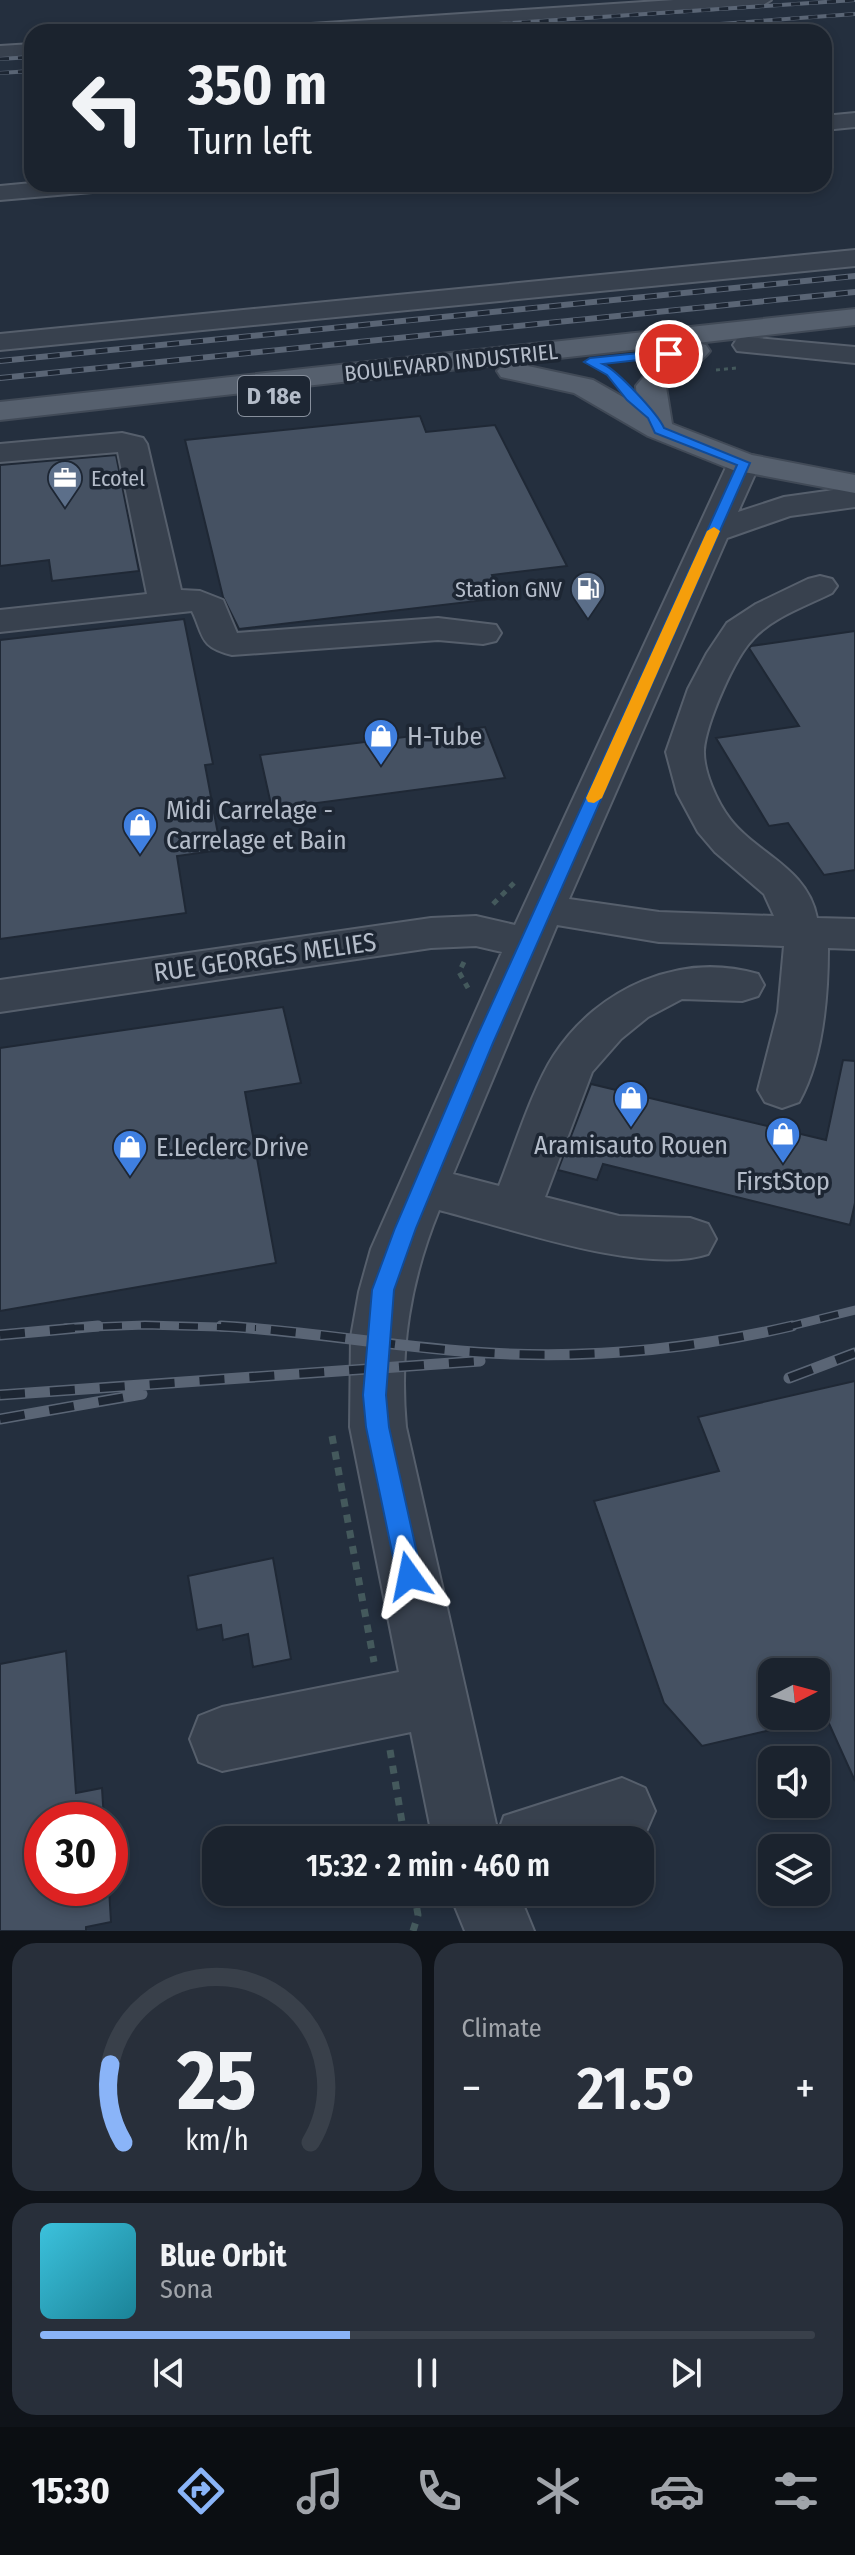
<!DOCTYPE html>
<html lang="en">
<head>
<meta charset="utf-8">
<style>
	:root { --surface:#1b232e; --page:#282f3a; --text:#f1f3f6; --muted:#a0a4aa; --line:#39404a; --accent:#8ab4f8 }
	body { margin:0; font-family:"Fira Sans Condensed",sans-serif; background:var(--page); color:var(--text); height:100vh; display:flex; flex-direction:column; font-size:30px; white-space:nowrap }
	* { box-sizing:border-box; margin:0 }
	p { font-size:26px; color:var(--muted) }
	.icon { flex:none; width:44px; height:44px; fill:none; stroke:currentColor; stroke-width:2; stroke-linecap:round; stroke-linejoin:round }
	.map { position:relative; height:1931px; overflow:hidden }
	.panel { display:flex; flex-direction:column; gap:12px; padding:12px; background:#0f1319; flex:1 }
	.panel>* { flex:none }
	.top-card { position:absolute; left:24px; top:24px; width:808px; height:168px; border-radius:24px; box-shadow:0 4px 12px #0003,0 0 0 2px var(--line); background:#1b232e; color:var(--text); overflow:hidden }
	.needle { width:52px; rotate:84deg }
	.buttons { position:absolute; left:758px; top:1658px; display:grid; gap:16px }
	.buttons a { display:grid; place-items:center; width:72px; height:72px; border-radius:16px; background:var(--surface); box-shadow:0 4px 12px #0003,0 0 0 2px var(--line); font-size:40px }
	.speed { position:absolute; left:24px; top:1802px; display:flex; gap:16px; font-size:40px; font-weight:700; text-align:center }
	.speed>* { display:grid; place-content:center; width:104px; height:104px; border-radius:50%; background:var(--surface); box-shadow:0 4px 12px #0003,0 0 0 2px var(--line); line-height:1 }
	.speed .limit { border:12px solid #d22; background:#fff; color:#111 }
	.pin { position:absolute; display:grid; place-items:center; width:68px; height:68px; color:#fff; margin:-34px; border:4px solid #fff; border-radius:50%; box-shadow:0 2px 8px #0007 }
	.me { position:absolute; width:88px; margin:-44px; rotate:348deg; stroke-linejoin:round; filter:drop-shadow(0 0 6px #0008) }
	.turn { display:flex; align-items:center; gap:28px; height:168px; padding:0 32px; font-size:36px }
	.turn .icon { width:104px; height:104px; stroke-width:2.5 }
	.turn b { display:block; font-size:56px; line-height:68px }
	.big { font-size:60px; font-weight:600; line-height:1.1 }
	.panel .widget { flex:1; display:flex; flex-direction:column; justify-content:center; gap:12px; min-width:0; padding:0 28px; border-radius:24px; background:var(--page) }
	.panel .dial { align-items:center; gap:0 }
	.dial svg { height:208px; overflow:visible; fill:none; stroke:var(--line); stroke-width:7; stroke-linecap:round; text-anchor:middle }
	.dial text { fill:var(--text); stroke:none }
	.song { display:flex; align-items:center; gap:24px }
	.cover { width:96px; height:96px; border-radius:12px; background:linear-gradient(135deg,hsl(190 70% 55%),hsl(190 70% 35%)) }
	.played { height:8px; border-radius:4px; background:linear-gradient(90deg,var(--accent) 40%,var(--line) 40%) }
	.keys { display:flex; justify-content:space-around; direction:ltr }
	.heat { display:flex; justify-content:space-between; align-items:center; font-size:44px; direction:ltr }
	.panel .tiles { flex:1; display:grid; gap:12px; grid-template-columns:1fr 1fr }
	.widget:last-child { grid-column:span 2 }
	.trip { position:absolute; left:202px; top:1826px; width:452px; height:80px; border-radius:24px; background:var(--surface); box-shadow:0 4px 12px #0003,0 0 0 2px var(--line); font-weight:600; line-height:80px; text-align:center }
	.tabs { display:flex; height:128px; justify-content:space-around; align-items:center; background:#0b0e12; color:var(--muted) }
	.tabs .icon { width:56px; height:56px }
	.tabs .on { color:var(--accent) }
	.tabs b { font-size:36px; color:var(--text) }
	.map>svg:first-child { display:block }
	.building { fill:#455162; stroke:#1f2835; stroke-width:2; fill-rule:evenodd }
	.lines { fill:none; stroke-linecap:round; stroke-linejoin:round }
	.minor-casing { stroke:#565f6c; stroke-width:4 }
	.major-casing { stroke:#414a57; stroke-width:4 }
	.path-far2 { stroke:#44595c; stroke-width:3; stroke-dasharray:4 4; stroke-linecap:butt }
	.path-far1 { stroke:#44595c; stroke-width:5; stroke-dasharray:6 6; stroke-linecap:butt }
	.path { stroke:#44595c; stroke-width:7; stroke-dasharray:8 8; stroke-linecap:butt }
	.minor { fill:#38414e; fill-rule:evenodd }
	.major { fill:#56606e; fill-rule:evenodd }
	.rail-far3-casing { stroke:#5a6575; stroke-width:4 }
	.rail-far2-casing { stroke:#5a6575; stroke-width:6 }
	.rail-far1-casing { stroke:#5a6575; stroke-width:9 }
	.rail-casing { stroke:#5a6575; stroke-width:11 }
	.rail-far3 { stroke:#1d2633; stroke-width:3; stroke-dasharray:9; stroke-linecap:butt }
	.rail-far2 { stroke:#1d2633; stroke-width:4; stroke-dasharray:12; stroke-linecap:butt }
	.rail-far1 { stroke:#1d2633; stroke-width:6; stroke-dasharray:19; stroke-linecap:butt }
	.rail { stroke:#1d2633; stroke-width:8; stroke-dasharray:25; stroke-linecap:butt }
	.route { fill:#1a73e8; stroke:#114b97; stroke-width:2 }
	.slow { fill:#f59e0b }
	.labels { text-anchor:middle; stroke-width:7; stroke-linejoin:round; paint-order:stroke }
	.far-street-label { font-size:22px; fill:#b4bcc9; stroke:#1d2633 }
	.far-poi-label { font-size:22px; fill:#b4bcc9; stroke:#1d2633; text-anchor:start }
	.shield { fill:#1d2633; stroke:#878f9c; stroke-width:2 }
	.shield-label { font-size:24px; font-weight:bold; fill:#b4bcc9 }
	.poi-label { font-size:26px; fill:#b4bcc9; stroke:#1d2633; text-anchor:start }
	.street-label { font-size:26px; fill:#b4bcc9; stroke:#1d2633 }
</style>
</head>
<body>
<div class="map">
<svg width="855" height="1931" viewBox="0 0 855 1931">
	<rect width="100%" height="100%" fill="#242f3e"/>
	<path class="building" d="M420 416 426 432 495 425 567 566 492 575 502 598 239 629 223 597 185 440Z
		M116 455 139 571 52 581 49 560 0 566V465Z
		M184 619 213 764 205 765 221 850 177 856 186 913 0 939V640Z
		M855 631V870L824 875 788 823 769 826 716 738 799 726 749 648 751 646Z
		M485 727 505 778 272 809 260 755Z
		M283 1007 301 1083 245 1092 276 1263 0 1311V1048Z
		M843 1060 855 1061V1203L850 1225 603 1164 597 1180 558 1170 591 1084 826 1140Z
		M855 1381V1781L826 1717 702 1746 664 1703 594 1501 719 1471 698 1417ZM772 1672H816V1716H772Z
		M273 1558 291 1659 253 1667 248 1634 223 1640 221 1625 197 1630 188 1576Z
		M66 1651 76 1793 102 1788 104 1820H42V1888H109L111 1922 86 1927V1931H0V1664Z"/>
	<g class="lines">
		<defs>
			<path id="minor" d="M674 0H771L761 6 370 32H271L281 26Z
				M32 44V56L0 58V46Z
				M855 113V127L824 130V116Z
				M32 183V184H116L112 189 104 191 0 200V186Z
				M855 250V266L0 350V334Z
				M747 337 855 347V363L737 351 733 345 737 339Z
				M122 433 143 438 147 444 181 590 200 591 223 600 237 633 438 618 496 625 501 633 496 641 483 644 438 640 232 655C199 647 204 636 192 611L0 632V610L147 594 118 452 0 462V444Z
				M744 454 755 456 760 463 738 512 784 497 855 487V507L790 516 727 538 569 899 659 912 774 916 764 894 715 852 698 832 677 793 666 752 688 689 707 653 727 623 756 604 808 579 820 576 832 579 837 586 832 593C806 606 773 617 753 639 734 658 706 724 704 750 703 771 717 802 730 819 757 854 808 868 817 918L855 919V949L828 948C828 997 823 1059 799 1102L782 1108 765 1102 758 1090 778 1012 784 946 659 942 557 925 453 1174 499 1186C514 1148 533 1087 554 1055 598 988 680 951 758 974L764 985 758 996 742 1001 682 999 648 1017 621 1039 592 1072 545 1197 619 1216 690 1218 708 1224 716 1239 708 1254C642 1276 507 1227 439 1210 410 1281 399 1350 406 1427L498 1833 504 1816 622 1778 645 1788 655 1811 645 1834 631 1840H433L411 1732 222 1771 199 1762 190 1739 199 1716 222 1707 399 1672 350 1427 351 1337 359 1292 371 1249 502 952 476 946 431 948 0 1012V980L431 918 476 916 515 925 728 463 733 456Z
				M449 1892H518L534 1931H465Z"/>
			<path id="major" d="M855 309V325L697 343 706 345 710 351C699 366 678 372 666 387L672 424 752 455 855 475V493L733 470 648 436 574 393 501 377 497 371 504 364 0 420V402ZM694 343 656 362 636 386 637 405 593 380 514 363Z"/>
		</defs>
		<use href="#minor" class="minor-casing"/>
		<use href="#major" class="major-casing"/>
		<path class="path-far2" d="M716 370 737 368"/>
		<path class="path-far1" d="M493 904 514 883
			M464 962 459 972 468 988"/>
		<path class="path" d="M332 1436 374 1662
			M390 1750 405 1840
			M413 1931 418 1915 414 1892"/>
		<use href="#minor" class="minor"/>
		<use href="#major" class="major"/>
		<defs>
			<path id="rail-far3" d="M378 32 855 0
				M611 32 855 14
				M0 59 32 57
				M0 73 32 71"/>
			<path id="rail-far2" d="M0 361 855 276
				M0 378 855 292"/>
			<path id="rail-far1" d="M65 1328 145 1325 256 1328
				M783 1328 855 1310"/>
			<path id="rail" d="M221 1326C311 1331 399 1348 489 1353 590 1359 693 1349 792 1326
				M0 1335 98 1326
				M789 1378 855 1353
				M0 1395 480 1361
				M0 1419 142 1394"/>
		</defs>
		<use href="#rail-far3" class="rail-far3-casing"/>
		<use href="#rail-far2" class="rail-far2-casing"/>
		<use href="#rail-far1" class="rail-far1-casing"/>
		<use href="#rail" class="rail-casing"/>
		<use href="#rail-far3" class="rail-far3"/>
		<use href="#rail-far2" class="rail-far2"/>
		<use href="#rail-far1" class="rail-far1"/>
		<use href="#rail" class="rail"/>
	</g>
	<path class="route" d="M669 350 675 354 673 356 603 364C617 370 658 414 664 428L750 463 493 1043 416 1228 394 1290 386 1395 389 1427 422 1576 418 1584 409 1588 401 1584 397 1576 366 1427 363 1395 372 1290 395 1228 474 1043 737 465 655 433 648 418 627 400 607 375 584 362 590 358Z"/>
	<path class="slow" d="M714 527 720 531 602 798 594 803 588 802 586 798 707 531Z"/>
	<defs>
		<symbol id="office-pin" viewBox="-11 -11 22 30"><path d="M0 17L-7.5 6A9.5 9.5 0 1 1 7.5 6Z" fill="#5c6f8a" stroke="#1d2633"/><path d="M-6-3h4V-5.5h4V-3h4V5H-6ZM-1-4.5V-3h2v-1.5ZM-6 0V1H6V0Z" fill="#fff"/></symbol>
		<symbol id="fuel-pin" viewBox="-11 -11 22 30"><path d="M0 17L-7.5 6A9.5 9.5 0 1 1 7.5 6Z" fill="#5c6f8a" stroke="#1d2633"/><path d="M-5.5-6h7V0h2V4h1.3V-2.5L3-4.5l.8-.8L6-3V5H2.5V1h-1V6h-7ZM-4.2-4.7v3.2H.2V-4.7Z" fill="#fff"/></symbol>
		<symbol id="shop-pin" viewBox="-11 -11 22 30"><path d="M0 17L-7.5 6A9.5 9.5 0 1 1 7.5 6Z" fill="#3f7fe0" stroke="#1d2633"/><path d="M-5-2.5h2.3a2.7 3.5 0 0 1 5.4 0H5L5.5 6h-11ZM-1.5-2.5h3a1.5 2.3 0 0 0-3 0Z" fill="#fff"/></symbol>
	</defs>
	<g fill-rule="evenodd">
		<use href="#office-pin" x="45" y="458" width="40" height="54"/>
		<use href="#fuel-pin" x="568" y="569" width="40" height="54"/>
		<use href="#shop-pin" x="361" y="716" width="40" height="54"/>
		<use href="#shop-pin" x="120" y="805" width="40" height="54"/>
		<use href="#shop-pin" x="611" y="1078" width="40" height="54"/>
		<use href="#shop-pin" x="763" y="1114" width="40" height="54"/>
		<use href="#shop-pin" x="110" y="1127" width="40" height="54"/>
	</g>
	<g class="labels">
		<g class="far-street-label">
			<text transform="translate(451 362) rotate(-6)" y="8">BOULEVARD INDUSTRIEL</text>
		</g>
		<g class="far-poi-label">
			<text x="91" y="486">Ecotel</text>
			<text x="562" y="597" text-anchor="end">Station GNV</text>
		</g>
		<rect class="shield" x="238" y="376" width="72" height="40" rx="6"/>
		<g class="shield-label">
			<text x="274" y="404">D 18e</text>
		</g>
		<g class="poi-label">
			<text x="407" y="745">H-Tube</text>
			<text x="166" y="819">Midi Carrelage -<tspan x="166" dy="30">Carrelage et Bain</tspan></text>
			<text x="631" y="1154" text-anchor="middle">Aramisauto Rouen</text>
			<text x="156" y="1156">E.Leclerc Drive</text>
			<text x="783" y="1190" text-anchor="middle">FirstStop</text>
		</g>
		<g class="street-label">
			<text transform="translate(265 957) rotate(-8)" y="9">RUE GEORGES MELIES</text>
		</g>
	</g>
</svg>
<div class="buttons">
<a><svg class="needle" viewBox="-14 -14 28 28"><path d="M0-13l5 13h-10z" fill="#e53935"/><path d="M0 13l5-13h-10z" fill="#a0a4aa"/></svg></a>
<a><svg class="icon" aria-label="sound" viewBox="0 0 24 24"><path d="M4 9h4l5-4v14l-5-4H4zM17 9q2 3 0 6"/></svg></a>
<a><svg class="icon" aria-label="layers" viewBox="0 0 24 24"><path d="M12 4l9 5-9 5-9-5zM3 14l9 5 9-5"/></svg></a>
</div>
<div class="speed"><div class="limit">30</div></div>
<div class="pin" style="left:669px;top:354px;background:#d93025"><svg class="icon" aria-label="arrive" viewBox="0 0 24 24"><path d="M6 21V4h12l-3 4 3 4H6"/></svg></div>
<svg class="me" style="left:409px;top:1576px" viewBox="-20 -20 40 40"><path d="M0-17L14 15 0 8-14 15z" fill="#1a73e8" stroke="#fff" stroke-width="4"/></svg>
<div class="trip">15:32 · 2 min · 460 m</div>
<div class="top-card">
<div class="turn"><svg class="icon" aria-label="left" viewBox="0 0 24 24"><path d="M17 20v-9H6M10 6l-5 5 5 5"/></svg><div><b>350 m</b>Turn left</div></div>
</div>
</div>
<section class="panel">
<div class="tiles">
<div class="widget dial"><svg viewBox="0 0 100 80">
<path d="M14 69A42 42 0 1 1 86 69"/>
<path d="M14 69A42 42 0 0 1 9 39" stroke="#8ab4f8"/>
<text x="50" y="56" font-size="32" font-weight="700">25</text>
<text x="50" y="72" font-size="11">km/h</text>
</svg></div>
<div class="widget"><p>Climate</p>
<div class="heat"><a>−</a><b class="big">21.5°</b><a>+</a></div>
</div>
<div class="widget">
<div class="song"><i class="cover"></i><div><b>Blue Orbit</b><p>Sona</p></div></div>
<div class="played"></div>
<div class="keys"><svg class="icon" aria-label="previous" viewBox="0 0 24 24"><path d="M18 5L8 12l10 7zM5 5v14"/></svg><svg class="icon" aria-label="pause" viewBox="0 0 24 24"><path d="M8 5v14M16 5v14"/></svg><svg class="icon" aria-label="next" viewBox="0 0 24 24"><path d="M6 5l10 7-10 7zM19 5v14"/></svg></div>
</div>
</div>
</section>
<nav class="tabs">
<b>15:30</b>
<svg class="icon on" aria-label="directions" viewBox="0 0 24 24"><path d="M12 3l9 9-9 9-9-9zM9 14v-3h6M13 9l2 2-2 2"/></svg>
<svg class="icon" aria-label="music" viewBox="0 0 24 24"><path d="M9 18V5l10-2v13"/><circle cx="6" cy="18" r="3"/><circle cx="16" cy="16" r="3"/></svg>
<svg class="icon" aria-label="phone" viewBox="0 0 24 24"><path d="M5 4h4l2 5-3 2q2 4 5 5l2-3 5 2v4C11 20 4 13 5 4z"/></svg>
<svg class="icon" aria-label="climate" viewBox="0 0 24 24"><path d="M12 3v18M4 7l16 10M4 17L20 7"/></svg>
<svg class="icon" aria-label="car" viewBox="0 0 24 24"><path d="M5 17H2v-5l4-1 3-4h7l3 4 3 1v5h-3M9 17h6M6 11h13"/><circle cx="7" cy="17" r="2"/><circle cx="17" cy="17" r="2"/></svg>
<svg class="icon" aria-label="filters" viewBox="0 0 24 24"><path d="M4 7h16M4 17h16"/><circle cx="9" cy="7" r="2"/><circle cx="15" cy="17" r="2"/></svg>
</nav>
</body>
</html>
